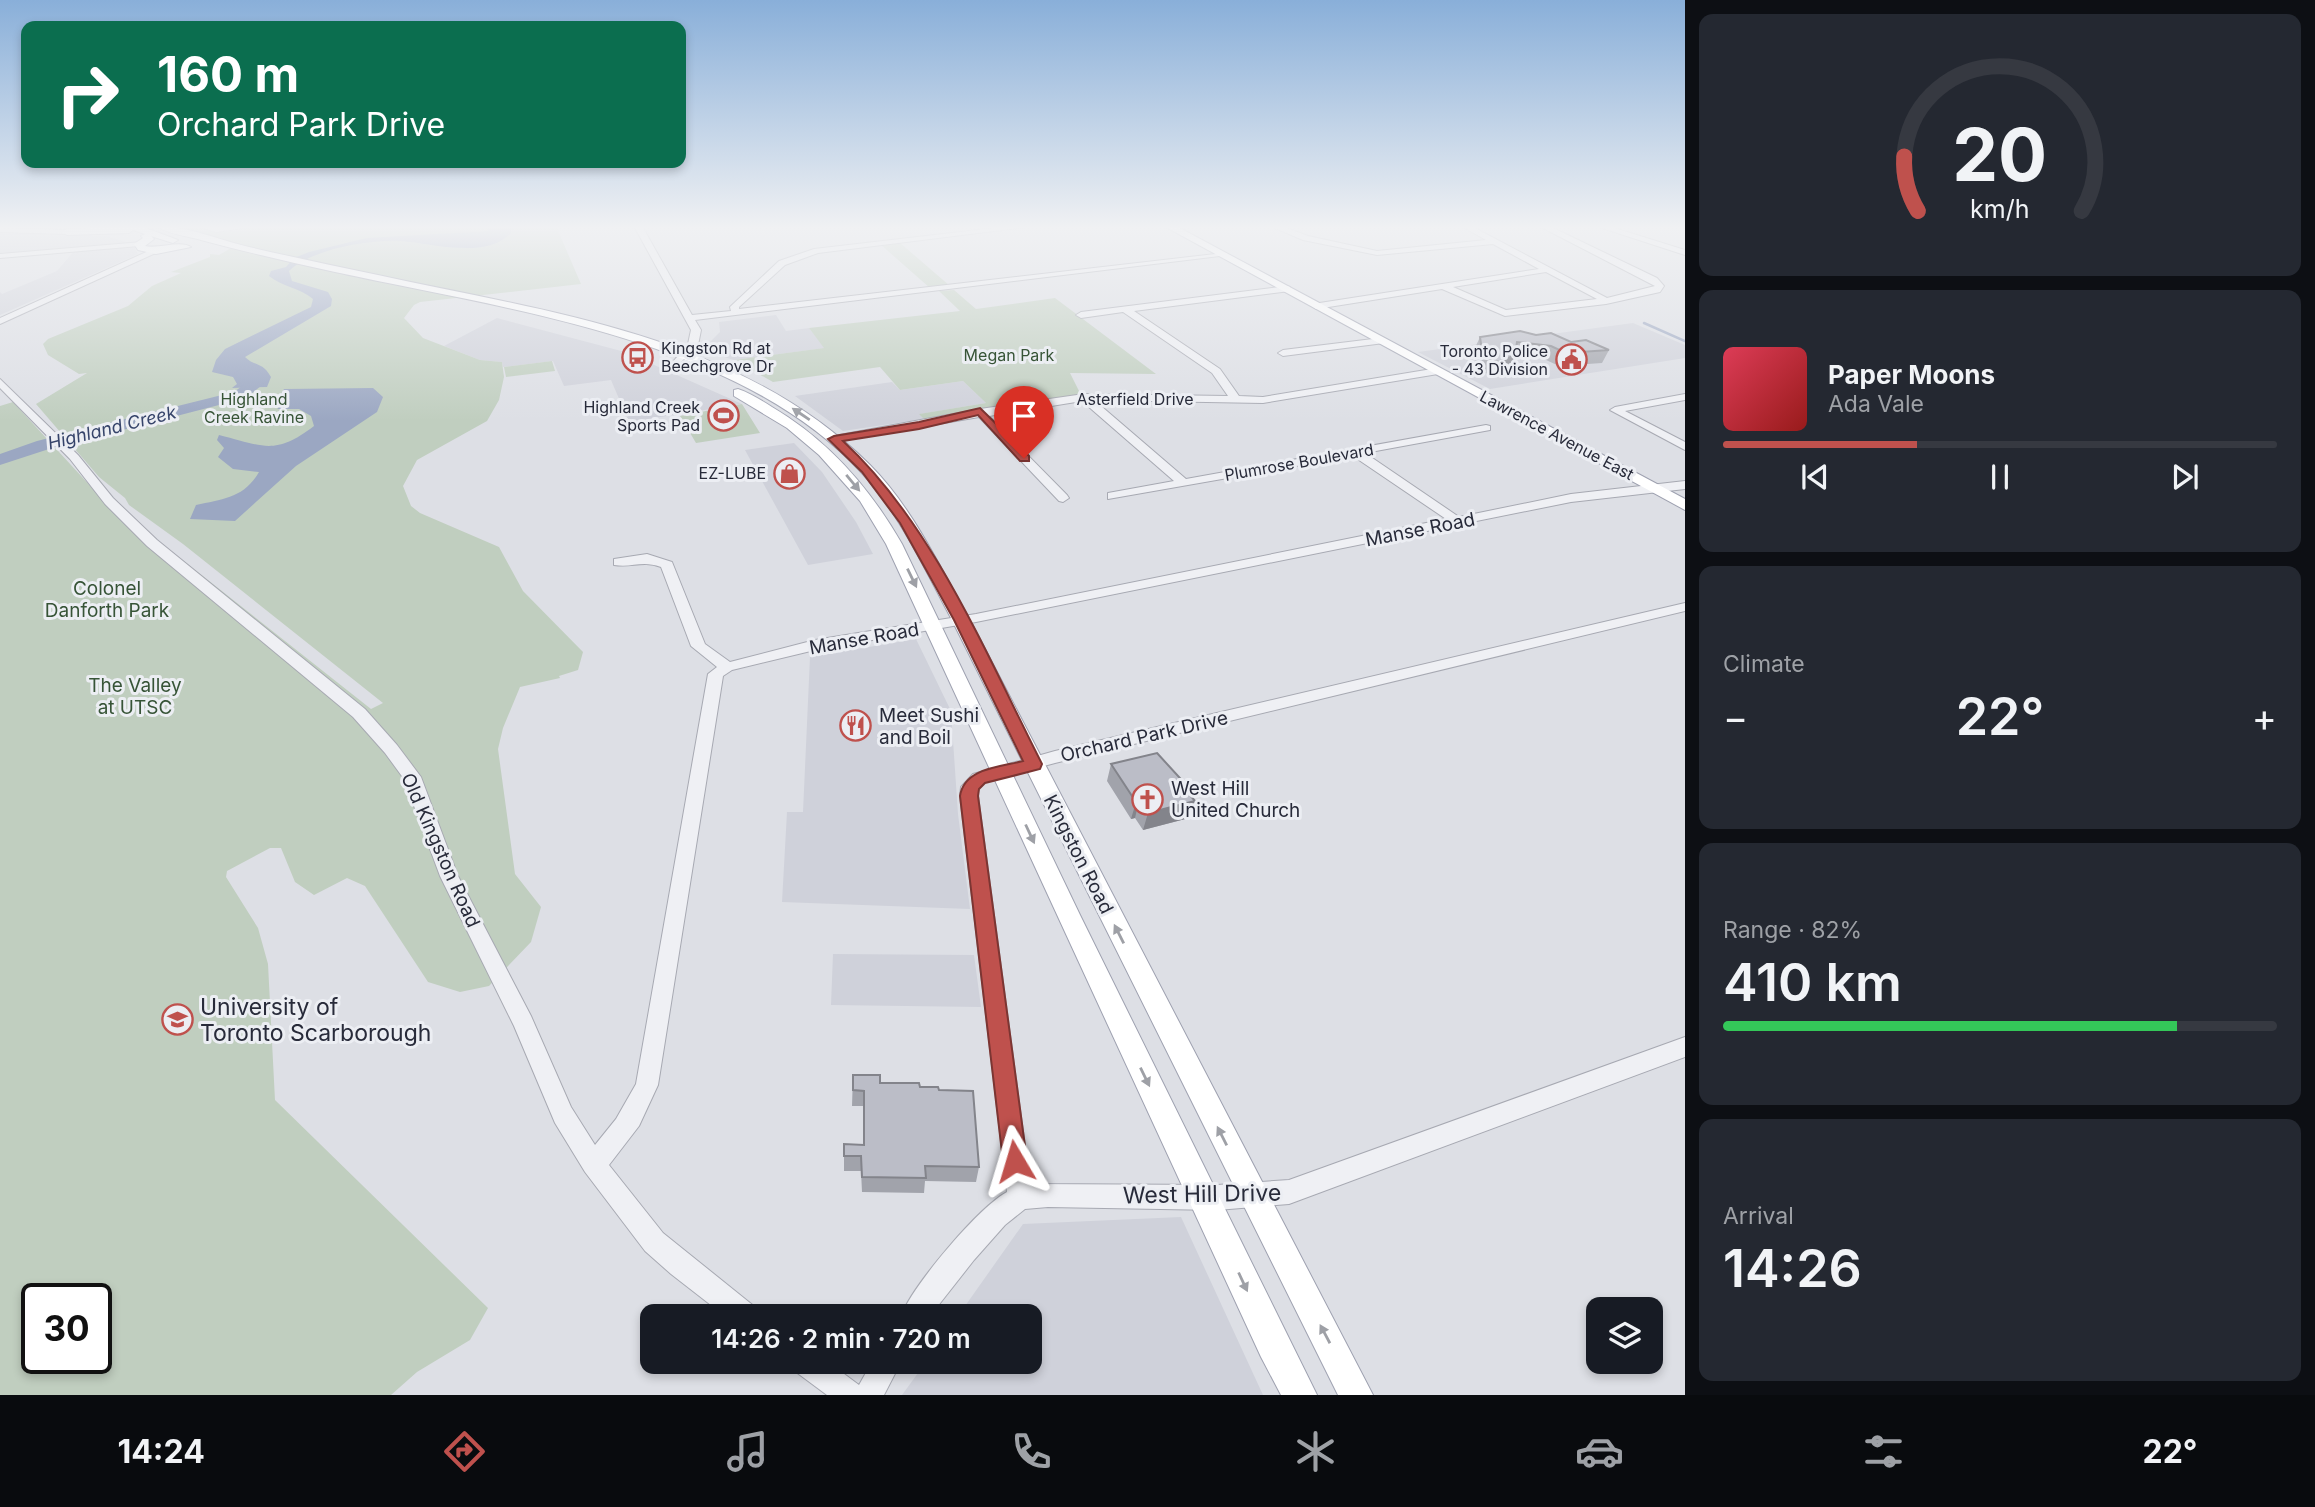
<!DOCTYPE html>
<html lang="en">
<head>
<meta charset="utf-8">
<style>
	:root { --surface:#171b24; --page:#242831; --text:#f1f3f6; --muted:#9ea1a6; --line:#363941; --accent:#bf514d }
	body { margin:0; font-family:Inter,sans-serif; background:var(--page); color:var(--text); height:100vh; display:flex; flex-direction:column; font-size:26px; white-space:nowrap }
	* { box-sizing:border-box; margin:0 }
	p { font-size:23px; color:var(--muted) }
	.icon { flex:none; width:38px; height:38px; fill:none; stroke:currentColor; stroke-width:2; stroke-linecap:round; stroke-linejoin:round }
	.map { position:relative; flex:1; overflow:hidden }
	.side { display:flex; flex-direction:column; gap:14px; padding:14px; background:#0d0f14; width:630px }
	.side>* { flex:none }
	.banner { position:absolute; left:21px; top:21px; width:665px; height:147px; border-radius:14px; box-shadow:0 4px 10px #0003; background:#0b6e4f; color:#fff; overflow:hidden }
	.tools { position:absolute; left:1586px; top:1297px; display:grid; gap:14px }
	.tools a { display:grid; place-items:center; width:77px; height:77px; border-radius:14px; background:var(--surface); box-shadow:0 4px 10px #0003; font-size:35px }
	.speed { position:absolute; left:21px; top:1283px; display:flex; gap:14px; font-size:35px; font-weight:700; text-align:center }
	.speed>* { display:grid; place-content:center; width:91px; height:91px; border-radius:50%; background:var(--surface); box-shadow:0 4px 10px #0003; line-height:1 }
	.speed .limit { border:4px solid #111; border-radius:10px; background:#fff; color:#111 }
	.pin { position:absolute; display:grid; place-items:center; width:60px; height:60px; color:#fff; margin:-72px -30px; border-radius:50% 50% 50% 0; rotate:-45deg; box-shadow:0 0 7px #0007 }
	.pin .icon { rotate:45deg }
	.me { position:absolute; width:77px; margin:-38px; rotate:353deg; stroke-linejoin:round; filter:drop-shadow(0 0 5px #0008) }
	.turn { display:flex; align-items:center; gap:24px; height:147px; padding:0 21px; font-size:32px }
	.turn .icon { width:91px; height:91px; stroke-width:2.5 }
	.turn b { display:block; font-size:49px; line-height:60px }
	.big { font-size:52px; font-weight:600; line-height:1.1 }
	.side .widget { flex:1; display:flex; flex-direction:column; justify-content:center; gap:10px; min-width:0; padding:0 24px; border-radius:14px; background:var(--page) }
	.side .dial { align-items:center; gap:0 }
	.dial svg { height:182px; overflow:visible; fill:none; stroke:var(--line); stroke-width:7; stroke-linecap:round; text-anchor:middle }
	.dial text { fill:var(--text); stroke:none }
	.song { display:flex; align-items:center; gap:21px }
	.cover { width:84px; height:84px; border-radius:10px; background:linear-gradient(135deg,hsl(350 70% 55%),hsl(0 70% 35%)) }
	.played { height:7px; border-radius:4px; background:linear-gradient(90deg,var(--accent) 35%,var(--line) 35%) }
	.keys { display:flex; justify-content:space-around; direction:ltr }
	.heat { display:flex; justify-content:space-between; align-items:center; font-size:38px; direction:ltr }
	.charge { height:10px; border-radius:5px; background:linear-gradient(90deg,#34c759 82%,var(--line) 0) }
	.trip { position:absolute; left:640px; top:1304px; width:402px; height:70px; border-radius:14px; background:var(--surface); box-shadow:0 4px 10px #0003; font-weight:600; line-height:70px; text-align:center }
	.menu { display:flex; height:112px; justify-content:space-around; align-items:center; background:#090b0e; color:var(--muted) }
	.menu .icon { width:49px; height:49px }
	.menu .current { color:var(--accent) }
	.menu b { font-size:32px; color:var(--text) }
	main { display:flex; flex:1; min-height:0 }
	.map>svg:first-child { display:block }
	.built { fill:#cfd1da }
	.green { fill:#c0cebf; fill-rule:evenodd }
	.water { fill:#9ba7c2 }
	.lines { fill:none; stroke-linecap:round; stroke-linejoin:round }
	.stream { stroke:#9ba7c2; stroke-width:2.5 }
	.river { fill:#9ba7c2; fill-rule:evenodd }
	.minor-casing { stroke:#a7a9b2; stroke-width:2 }
	.major-casing { stroke:#9ea1b0; stroke-width:2 }
	.minor { fill:#eff0f4; fill-rule:evenodd }
	.major { fill:#fff; fill-rule:evenodd }
	.wall { fill:#a1a3ab }
	.shaded-wall { fill:#83848b }
	.building { fill:#bbbdc7; stroke:#83848b; stroke-width:2 }
	.oneway { fill:#9ea0a6 }
	.route { fill:#bf514d; stroke:#7c3532; stroke-width:2 }
	.labels { text-anchor:middle; stroke-width:6; stroke-linejoin:round; paint-order:stroke }
	.far-poi-label { font-size:16px; fill:#282b3a; stroke:#eceef3; text-anchor:end }
	.far-park-label { font-size:16px; fill:#375437; stroke:#eceef3 }
	.far-street-label { font-size:16px; fill:#282b3a; stroke:#eceef3 }
	.far-water-label { font-size:18px; font-style:italic; fill:#36446a; stroke:#eceef3 }
	.street-label { font-size:19px; fill:#282b3a; stroke:#eceef3 }
	.park-label { font-size:19px; fill:#375437; stroke:#eceef3 }
	.poi-label { font-size:19px; fill:#282b3a; stroke:#eceef3; text-anchor:start }
	.near-poi-label { font-size:23px; fill:#282b3a; stroke:#eceef3; text-anchor:start }
	.near-street-label { font-size:23px; fill:#282b3a; stroke:#eceef3 }
</style>
</head>
<body>
<main>
<div class="map">
<svg width="1685" height="1395" viewBox="0 0 1685 1395">
	<rect width="100%" height="100%" fill="#dddfe5"/>
	<path class="built" d="M0 233 106 236 130 243 0 253Z
		M118 248H135L138 254 0 315V292L2 294 57 271 74 251Z
		M776 315 786 331 809 328 825 348 734 360 702 350 720 332 719 322Z
		M497 318 625 352 742 404 629 422 611 380 564 386 553 361 503 367 502 362 480 360 444 346Z
		M1633 323 1685 345V358L1490 389 1418 352Z
		M963 381 986 403 920 414 924 419 843 431 795 396 892 382 900 390Z
		M794 443 822 472 856 522 873 554 808 565 745 450Z
		M916 639 951 711 958 814 970 909 782 902 787 812H803L810 657Z
		M833 954 974 955 981 1007 831 1005Z
		M1181 1217 1263 1395H902L926 1362H1031V1316H958L1023 1224Z"/>
	<path class="green" d="M172 226C199 227 227 236 255 226H556L581 284 420 302 414 305 404 318 423 338 480 360 502 362 504 377 499 400 487 421 417 460 403 486 411 506 420 513 499 547 523 591 583 652 578 670 559 676 560 678 520 687 503 728 498 749 515 874 541 907 531 942 489 986 460 992 428 982 365 886 347 878 314 895 295 882 281 848H270L227 871 226 877 258 928 268 964 275 1100 488 1308 470 1340 417 1372 391 1395H0V406L13 402 94 490 371 709 383 703 183 544 129 505 125 498 99 477 36 404 87 373 79 374 48 355 43 344 48 339 128 306 152 286 181 273 171 272 210 257V254L219 255 238 244ZM37 1298H96V1358H37Z
		M899 242 950 286 930 288 880 244Z
		M954 290 976 309 1055 298 1156 374 1070 373 1081 395 990 407 925 420 919 414 986 403 963 381 900 390 880 367 773 382 734 360 824 348 809 328 960 311 939 291Z
		M552 361 555 371 506 377 504 367Z
		M742 404 760 433 696 443 680 416Z"/>
	<path class="water" d="M484 226H511V233C485 260 432 243 401 241 370 239 312 249 289 271L292 281 328 292 332 299 331 306 245 357C255 367 262 361 271 377L267 387 232 388 237 384 233 377 212 372 216 360 225 349 311 307 313 299C300 288 283 287 269 276L271 271 286 267 294 258 309 252 367 238 489 231Z
		M373 388 383 397 377 412 296 466 235 521 190 519 196 505C223 499 244 498 259 472L233 469 218 457 224 448 217 440 219 435C263 446 275 456 314 426L311 416 299 409H277L290 400 280 396 284 389Z"/>
	<g class="lines">
		<path class="stream" d="M1644 323 1685 341"/>
		<path class="river" d="M241 369 260 372 266 382 246 398 49 449 0 465V454L37 441 234 392 249 381 235 377 233 374Z"/>
		<defs>
			<path id="minor" d="M197 226H258L216 232Z
				M634 226H642L692 315 731 311 730 307 779 261 814 249 1012 226H1035L818 253 785 265 739 307V309L1224 253 1228 255 695 320 701 330 698 345 677 366 672 363 688 344 691 330Z
				M1270 226H1281L1308 236 1377 251 1486 240 1461 226H1471L1607 298 1655 286 1539 226H1549L1657 278 1664 286 1660 292 1606 304 1505 316 1442 289 1316 309 1312 306 1313 304 1539 269 1493 244 1377 255 1303 240ZM1546 272 1597 299 1506 310 1453 287Z
				M1596 226H1608L1685 250V255Z
				M0 228 67 230 71 232 67 234 0 232Z
				M142 242 139 246 0 258V254Z
				M153 249 160 251 0 324V318Z
				M1287 286 1290 287V291L1134 311 1220 369 1239 396 1263 397 1438 368 1443 371 1438 374 1263 403 1094 400 1186 479 1486 425 1490 426V430L1365 453 1459 517 1571 494 1685 481V489L1571 502 976 622 815 650 732 670 723 676 658 1085 639 1126 609 1165 663 1233 755 1307 759 1316H725L671 1274 645 1251 585 1172 555 1123 514 1026 440 876 404 779 385 753 353 717 147 546 105 504 70 459 0 388V379L78 455 113 498 157 540 365 709 397 745 421 777 458 876 531 1016 571 1107 595 1145 616 1119 636 1084 708 674 717 667 691 646 661 567C641 560 633 568 614 565V559L647 554 672 562 705 644 730 662 815 640 976 614 1446 519 1353 456 1108 499V493L1174 481 1082 401 989 416 1067 495 1069 498 1063 502 1059 501 979 417 834 442 828 439 834 436 980 409 1084 394 1228 396 1212 373 1123 312 1081 318 1076 315 1081 312Z
				M1381 338 1386 341 1384 343 1283 356 1278 353 1283 350Z
				M1685 394V400L1625 411 1685 442V450L1610 410 1615 407Z
				M1685 603V611L1055 763 985 782 978 789V796L1030 1184 1217 1185 1289 1180 1685 1037V1057L1289 1204 1217 1210 1048 1207 1025 1209 1005 1225 974 1260 930 1316H901C913 1285 978 1208 1007 1192L960 796 961 787 973 774 1055 751Z
				M792 1362H828L859 1385 872 1362H901L884 1395H827L796 1372Z"/>
			<path id="major" d="M140 226 178 240 173 243 151 236 154 239 145 246C159 249 180 240 191 247L156 254 138 250 134 244 143 238 141 236 145 234 133 230 129 233 67 235 62 232 67 229Z
				M156 226C188 226 219 240 249 247 292 257 335 266 378 275 548 312 741 336 870 465 913 508 940 568 970 620L1373 1395H1338L952 620C925 570 900 514 861 472 737 338 505 309 335 272 290 262 246 252 201 240 187 236 168 234 156 226Z
				M1164 226H1176L1685 499V510Z
				M738 389C750 393 761 400 772 407 828 440 870 488 902 544L1080 915 1317 1395H1281L1261 1357 886 544 860 501 819 455 787 428 734 396V390Z"/>
		</defs>
		<use href="#minor" class="minor-casing"/>
		<use href="#major" class="major-casing"/>
		<use href="#minor" class="minor"/>
		<use href="#major" class="major"/>
	</g>
	<path class="wall" d="M1536 335 1571 342 1609 350 1602 363 1559 366 1544 359 1514 355 1509 368 1493 375 1477 371 1474 350 1480 337Z
		M1111 764 1188 792 1195 801 1189 818 1143 830 1135 818 1131 819 1107 781Z
		M853 1075 880 1083 920 1087 939 1090 979 1167 976 1182 925 1181 924 1193 862 1192 861 1171H844V1144L863 1145 864 1106H852Z"/>
	<path class="shaded-wall" d="M1515 355 1509 368 1493 375 1499 362Z
		M1189 788 1184 804 1195 801 1189 818 1143 830 1148 813 1185 789Z
		M1139 801 1135 818 1131 819 1136 802Z"/>
	<path class="building" d="M1520 331 1536 335 1551 333 1571 342 1586 340 1609 350 1566 353 1551 346 1517 342 1515 355 1499 362 1483 358 1480 337Z
		M1157 753 1189 788 1185 789 1195 801 1148 813 1139 801 1136 802 1111 764Z
		M853 1075H880V1083H919L920 1087H938L939 1090 973 1091 979 1167 925 1166 926 1178 862 1177 861 1156H844V1144L864 1145V1091L853 1090Z"/>
	<defs><path id="oneway-solid" d="M-6-.8H1V-3.2L6.5 0L1 3.2V.8H-6Z" transform="scale(1.75)"/></defs>
	<g class="oneway">
		<use href="#oneway-solid" transform="translate(801 414) rotate(-146)"/>
		<use href="#oneway-solid" transform="translate(853 483) rotate(50)"/>
		<use href="#oneway-solid" transform="translate(912 578) rotate(64)"/>
		<use href="#oneway-solid" transform="translate(1030 834) rotate(65)"/>
		<use href="#oneway-solid" transform="translate(1119 934) rotate(-117)"/>
		<use href="#oneway-solid" transform="translate(1145 1077) rotate(64)"/>
		<use href="#oneway-solid" transform="translate(1222 1136) rotate(-117)"/>
		<use href="#oneway-solid" transform="translate(1243 1282) rotate(65)"/>
		<use href="#oneway-solid" transform="translate(1325 1334) rotate(-118)"/>
	</g>
	<linearGradient id="sky" x2="0" y2="1"><stop stop-color="#89afd9"/><stop offset="0.54" stop-color="#f0f1f3"/><stop offset="1" stop-color="#f0f1f3" stop-opacity="0"/></linearGradient>
	<rect width="1685" height="421" fill="url(#sky)"/>
	<path class="route" d="M980 408 1029 456V461H1020L978 415 919 429 843 441C933 524 987 656 1042 764L1040 769 985 783 979 789 978 796 1027 1161 1024 1170 1015 1174 1007 1170 1003 1161 960 796C964 768 1000 767 1023 761L954 620 900 523 862 472 828 439 834 436 919 422Z"/>
	<defs>
		<symbol id="bus-ring" viewBox="-11 -11 22 22"><circle r="9.5" fill="#eceef3" stroke="#bf514d" stroke-width="1.5"/><path d="M-5-6H5V4H4V6H2V4H-2V6H-4V4H-5ZM-3.5-4V0h7V-4ZM-3.5 1.2v1.5H-2V1.2ZM2 1.2v1.5H3.5V1.2Z" fill="#bf514d"/></symbol>
		<symbol id="civic-ring" viewBox="-11 -11 22 22"><circle r="9.5" fill="#eceef3" stroke="#bf514d" stroke-width="1.5"/><path d="M-.6-6.5H3V-4.5H.6V-3L4-1V1h2V6H-6V1h2V-1L-.6-3ZM-1.2 2.5V6h2.4V2.5Z" fill="#bf514d"/></symbol>
		<symbol id="stadium-ring" viewBox="-11 -11 22 22"><circle r="9.5" fill="#eceef3" stroke="#bf514d" stroke-width="1.5"/><path d="M0-5a6.5 5 0 1 0 0 10a6.5 5 0 1 0 0-10ZM-3.5-1.8h7v3.6h-7Z" fill="#bf514d"/></symbol>
		<symbol id="shop-ring" viewBox="-11 -11 22 22"><circle r="9.5" fill="#eceef3" stroke="#bf514d" stroke-width="1.5"/><path d="M-5-2.5h2.3a2.7 3.5 0 0 1 5.4 0H5L5.5 6h-11ZM-1.5-2.5h3a1.5 2.3 0 0 0-3 0Z" fill="#bf514d"/></symbol>
		<symbol id="restaurant-ring" viewBox="-11 -11 22 22"><circle r="9.5" fill="#eceef3" stroke="#bf514d" stroke-width="1.5"/><path d="M-5-6h1v4h1v-4h1v4h1v-4h1v5L-1.5 .5V6h-2V.5L-5-1ZM5-6V6H3V1.5H1.5Q1.5-4 5-6Z" fill="#bf514d"/></symbol>
		<symbol id="church-ring" viewBox="-11 -11 22 22"><circle r="9.5" fill="#eceef3" stroke="#bf514d" stroke-width="1.5"/><path d="M-1.2-6h2.4v3.5h3.3v2.4h-3.3V6h-2.4V-.1h-3.3v-2.4h3.3Z" fill="#bf514d"/></symbol>
		<symbol id="university-ring" viewBox="-11 -11 22 22"><circle r="9.5" fill="#eceef3" stroke="#bf514d" stroke-width="1.5"/><path d="M0-5L7-2L0 1L-7-2ZM-4 1L0 2.5L4 1V4Q0 6-4 4Z" fill="#bf514d"/></symbol>
	</defs>
	<g fill-rule="evenodd">
		<use href="#bus-ring" x="620" y="340" width="35" height="35"/>
		<use href="#civic-ring" x="1554" y="342" width="35" height="35"/>
		<use href="#stadium-ring" x="706" y="398" width="35" height="35"/>
		<use href="#shop-ring" x="772" y="456" width="35" height="35"/>
		<use href="#restaurant-ring" x="838" y="708" width="35" height="35"/>
		<use href="#church-ring" x="1130" y="782" width="35" height="35"/>
		<use href="#university-ring" x="160" y="1002" width="35" height="35"/>
	</g>
	<g class="labels">
		<g class="far-poi-label">
			<text x="661" y="354" text-anchor="start">Kingston Rd at<tspan x="661" dy="18">Beechgrove Dr</tspan></text>
			<text x="1548" y="357">Toronto Police<tspan x="1548" dy="18">- 43 Division</tspan></text>
			<text x="700" y="413">Highland Creek<tspan x="700" dy="18">Sports Pad</tspan></text>
			<text x="766" y="479">EZ-LUBE</text>
		</g>
		<g class="far-park-label">
			<text x="1009" y="361">Megan Park</text>
			<text x="254" y="405">Highland<tspan x="254" dy="18">Creek Ravine</tspan></text>
		</g>
		<g class="far-street-label">
			<text x="1135" y="405">Asterfield Drive</text>
			<text transform="translate(1557 435) rotate(28)" y="6">Lawrence Avenue East</text>
			<text transform="translate(1299 462) rotate(-10)" y="6">Plumrose Boulevard</text>
		</g>
		<g class="far-water-label">
			<text transform="translate(112 428) rotate(-14)" y="6">Highland Creek</text>
		</g>
		<g class="street-label">
			<text transform="translate(1420 529) rotate(-11)" y="7">Manse Road</text>
			<text transform="translate(864 638) rotate(-10)" y="7">Manse Road</text>
			<text transform="translate(1144 736) rotate(-13)" y="7">Orchard Park Drive</text>
			<text transform="translate(441 850) rotate(66)" y="7">Old Kingston Road</text>
			<text transform="translate(1079 854) rotate(63)" y="7">Kingston Road</text>
		</g>
		<g class="park-label">
			<text x="107" y="595">Colonel<tspan x="107" dy="22">Danforth Park</tspan></text>
			<text x="135" y="692">The Valley<tspan x="135" dy="22">at UTSC</tspan></text>
		</g>
		<g class="poi-label">
			<text x="879" y="722">Meet Sushi<tspan x="879" dy="22">and Boil</tspan></text>
			<text x="1171" y="795">West Hill<tspan x="1171" dy="22">United Church</tspan></text>
		</g>
		<g class="near-poi-label">
			<text x="200" y="1015">University of<tspan x="200" dy="26">Toronto Scarborough</tspan></text>
		</g>
		<g class="near-street-label">
			<text transform="translate(1202 1194) rotate(-1)" y="8">West Hill Drive</text>
		</g>
	</g>
</svg>
<div class="tools">
<a><svg class="icon" aria-label="layers" viewBox="0 0 24 24"><path d="M12 4l9 5-9 5-9-5zM3 14l9 5 9-5"/></svg></a>
</div>
<div class="speed"><div class="limit">30</div></div>
<div class="pin" style="left:1024px;top:458px;background:#d93025"><svg class="icon" aria-label="arrive" viewBox="0 0 24 24"><path d="M6 21V4h12l-3 4 3 4H6"/></svg></div>
<svg class="me" style="left:1015px;top:1161px" viewBox="-20 -20 40 40"><path d="M0-17L14 15 0 8-14 15z" fill="#bf514d" stroke="#fff" stroke-width="4"/></svg>
<div class="trip">14:26 · 2 min · 720 m</div>
<div class="banner">
<div class="turn"><svg class="icon" aria-label="right" viewBox="0 0 24 24"><path d="M7 20v-9h11M14 6l5 5-5 5"/></svg><div><b>160 m</b>Orchard Park Drive</div></div>
</div>
</div>
<section class="side">
<div class="widget dial"><svg viewBox="0 0 100 80">
<path d="M14 69A42 42 0 1 1 86 69"/>
<path d="M14 69A42 42 0 0 1 8 45" stroke="#bf514d"/>
<text x="50" y="56" font-size="32" font-weight="700">20</text>
<text x="50" y="72" font-size="11">km/h</text>
</svg></div>
<div class="widget">
<div class="song"><i class="cover"></i><div><b>Paper Moons</b><p>Ada Vale</p></div></div>
<div class="played"></div>
<div class="keys"><svg class="icon" aria-label="previous" viewBox="0 0 24 24"><path d="M18 5L8 12l10 7zM5 5v14"/></svg><svg class="icon" aria-label="pause" viewBox="0 0 24 24"><path d="M8 5v14M16 5v14"/></svg><svg class="icon" aria-label="next" viewBox="0 0 24 24"><path d="M6 5l10 7-10 7zM19 5v14"/></svg></div>
</div>
<div class="widget"><p>Climate</p>
<div class="heat"><a>−</a><b class="big">22°</b><a>+</a></div>
</div>
<div class="widget"><p>Range · 82%</p><b class="big">410 km</b><div class="charge"></div></div>
<div class="widget"><p>Arrival</p><b class="big">14:26</b></div>
</section>
</main>
<nav class="menu">
<b>14:24</b>
<svg class="icon current" aria-label="directions" viewBox="0 0 24 24"><path d="M12 3l9 9-9 9-9-9zM9 14v-3h6M13 9l2 2-2 2"/></svg>
<svg class="icon" aria-label="music" viewBox="0 0 24 24"><path d="M9 18V5l10-2v13"/><circle cx="6" cy="18" r="3"/><circle cx="16" cy="16" r="3"/></svg>
<svg class="icon" aria-label="phone" viewBox="0 0 24 24"><path d="M5 4h4l2 5-3 2q2 4 5 5l2-3 5 2v4C11 20 4 13 5 4z"/></svg>
<svg class="icon" aria-label="climate" viewBox="0 0 24 24"><path d="M12 3v18M4 7l16 10M4 17L20 7"/></svg>
<svg class="icon" aria-label="car" viewBox="0 0 24 24"><path d="M5 17H2v-5l4-1 3-4h7l3 4 3 1v5h-3M9 17h6M6 11h13"/><circle cx="7" cy="17" r="2"/><circle cx="17" cy="17" r="2"/></svg>
<svg class="icon" aria-label="filters" viewBox="0 0 24 24"><path d="M4 7h16M4 17h16"/><circle cx="9" cy="7" r="2"/><circle cx="15" cy="17" r="2"/></svg>
<b>22°</b>
</nav>
</body>
</html>
